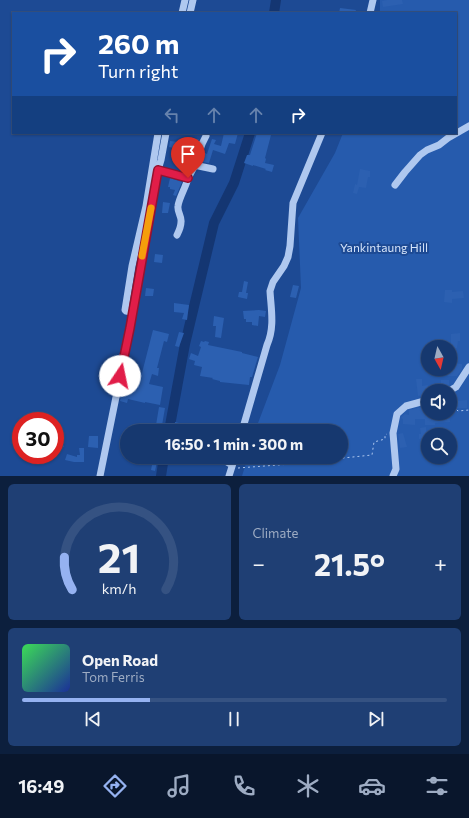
<!DOCTYPE html>
<html lang="en">
<head>
<meta charset="utf-8">
<style>
	:root { --surface:#16386f; --page:#1f3f74; --text:#f1f3f6; --muted:#9eacc3; --line:#355282; --accent:#95b2f1 }
	body { margin:0; font-family:Commissioner,sans-serif; background:var(--page); color:var(--text); height:100vh; display:flex; flex-direction:column; font-size:15px; white-space:nowrap }
	* { box-sizing:border-box; margin:0 }
	p { font-size:13px; color:var(--muted) }
	.icon { flex:none; width:22px; height:22px; fill:none; stroke:currentColor; stroke-width:2; stroke-linecap:round; stroke-linejoin:round }
	.map { position:relative; height:476px; overflow:hidden }
	.drawer { display:flex; flex-direction:column; gap:8px; padding:8px; background:#0c1f3d; flex:1 }
	.drawer>* { flex:none }
	.guide { position:absolute; left:12px; top:12px; width:445px; height:122px; border-radius:0px; box-shadow:0 1px 3px #0004,0 0 0 1px var(--line); background:#1a4fa0; color:#fff; overflow:hidden }
	.needle { width:26px; rotate:172deg }
	.controls { position:absolute; left:421px; top:340px; display:grid; gap:8px }
	.controls a { display:grid; place-items:center; width:36px; height:36px; border-radius:50%; background:var(--surface); box-shadow:0 1px 3px #0004,0 0 0 1px var(--line); font-size:20px }
	.speed { position:absolute; left:12px; top:412px; display:flex; gap:8px; font-size:20px; font-weight:700; text-align:center }
	.speed>* { display:grid; place-content:center; width:52px; height:52px; border-radius:50%; background:var(--surface); box-shadow:0 1px 3px #0004,0 0 0 1px var(--line); line-height:1 }
	.speed .limit { border:6px solid #d22; background:#fff; color:#111 }
	.pin { position:absolute; display:grid; place-items:center; width:34px; height:34px; color:#fff; margin:-41px -17px; border-radius:50% 50% 50% 0; rotate:-45deg; box-shadow:0 0 4px #0007 }
	.pin .icon { rotate:45deg }
	.me { position:absolute; width:44px; margin:-22px; rotate:11deg; stroke-linejoin:round; filter:drop-shadow(0 0 3px #0008) }
	.turn { display:flex; align-items:center; gap:14px; height:84px; padding:0 20px; font-size:18px }
	.turn .icon { width:52px; height:52px; stroke-width:2.5 }
	.turn b { display:block; font-size:28px; line-height:34px }
	.lanes { display:flex; align-items:center; height:38px; padding:0 20px; background:#0003; justify-content:center; gap:20px; direction:ltr }
	.lanes .off { opacity:.35 }
	.big { font-size:30px; font-weight:700; line-height:1.1 }
	.drawer .card { flex:1; display:flex; flex-direction:column; justify-content:center; gap:6px; min-width:0; padding:0 14px; border-radius:6px; background:var(--page) }
	.drawer .dial { align-items:center; gap:0 }
	.dial svg { height:104px; overflow:visible; fill:none; stroke:var(--line); stroke-width:7; stroke-linecap:round; text-anchor:middle }
	.dial text { fill:var(--text); stroke:none }
	.song { display:flex; align-items:center; gap:12px }
	.cover { width:48px; height:48px; border-radius:6px; background:linear-gradient(135deg,hsl(130 70% 55%),hsl(230 70% 35%)) }
	.played { height:4px; border-radius:2px; background:linear-gradient(90deg,var(--accent) 30%,var(--line) 30%) }
	.keys { display:flex; justify-content:space-around; direction:ltr }
	.heat { display:flex; justify-content:space-between; align-items:center; font-size:22px; direction:ltr }
	.drawer .tiles { flex:1; display:grid; gap:8px; grid-template-columns:1fr 1fr }
	.card:last-child { grid-column:span 2 }
	.trip { position:absolute; left:120px; top:424px; width:228px; height:40px; border-radius:20px; background:var(--surface); box-shadow:0 1px 3px #0004,0 0 0 1px var(--line); font-weight:700; line-height:40px; text-align:center }
	.tab-bar { display:flex; height:64px; justify-content:space-around; align-items:center; background:#09162c; color:var(--muted) }
	.tab-bar .icon { width:28px; height:28px }
	.tab-bar .on { color:var(--accent) }
	.tab-bar b { font-size:18px; color:var(--text) }
	.map>svg:first-child { display:block }
	.green { fill:#265bad; fill-rule:evenodd }
	.lines { fill:none; stroke-linecap:round; stroke-linejoin:round }
	.river { stroke:#143672; stroke-width:10 }
	.building { fill:#2c60b1 }
	.path { stroke:#afc8ef; stroke-width:1; stroke-dasharray:2 3; stroke-linecap:butt }
	.minor { stroke:#afc8ef; stroke-width:7 }
	.route-casing { stroke:#92132f; stroke-width:10 }
	.route { stroke:#e11d48; stroke-width:7 }
	.slow { stroke:#f59e0b; stroke-width:7 }
	.labels { text-anchor:middle; stroke-width:4; stroke-linejoin:round; paint-order:stroke }
	.park-label { font-size:12px; fill:#d5e4fa; stroke:#1d4a94 }
</style>
</head>
<body>
<div class="map">
<svg width="469" height="476" viewBox="0 0 469 476">
	<rect width="100%" height="100%" fill="#1d4a94"/>
	<path class="green" d="M380 0H469V476H242L248 457H341V431H255L280 365 301 288 298 218 335 153 343 133H456V13H380ZM428 347H450V369H428ZM428 391H450V413H428ZM428 435H450V457H428Z"/>
	<g class="lines">
		<path class="river" d="M274 13 276 0
			M169 431 185 344 214 223 234 183 250 133
			M161 476 164 457"/>
	</g>
	<path class="building" d="M387 0H402L403 4 383 7 382 1Z
		M340 8 356 10 355 13H339Z
		M224 133H238L235 144 229 143 225 154 213 150 209 163 202 162 205 153 207 154 212 139 216 140 214 144 221 146Z
		M257 133H263L271 135 265 158 266 159 265 163 274 165 272 172 265 170 266 169 253 165V166L244 163 247 155H250Z
		M188 138 199 139 194 153 190 152 189 153 185 152 184 160 178 159 179 149 169 147 170 141 178 142V144L186 147Z
		M360 169 370 171V177H368L366 188 359 187 357 194 353 193 355 184 357 185Z
		M170 178 182 182 176 196 173 195 175 190 170 189V187H168Z
		M163 202 170 203 168 213H162Z
		M155 254 163 255 162 263 154 262Z
		M244 281 248 282 246 293H248L247 299 238 297 239 292H242Z
		M293 285 299 286 296 298 290 297Z
		M146 288 154 289 153 296H145Z
		M445 290H452V292L463 291 464 298 452 299V303L444 302Z
		M174 303 189 305 187 320 182 319 184 313 174 312Z
		M259 310 266 311 265 317 259 316 258 326 252 325V322H246V319H244L243 311Z
		M214 316 224 318 221 338 215 337 216 326H213Z
		M153 330 169 334 167 342 164 341 157 368H159L158 376 152 374 149 384 163 387 160 405 145 402V403L128 399 127 403 120 401 121 396 124 397 126 388 135 391 137 380 126 378 127 374 138 376 139 372 142 373Z
		M179 332 184 333 179 347 175 346Z
		M460 333V341H458L457 348 454 349 451 347V334Z
		M201 341 204 342 205 341 209 342 208 345 242 352V353L258 357 252 377H250L249 385 220 382V381L212 379 213 378 200 376 202 367 194 365 195 361 189 359 191 353 198 356 201 347 199 346Z
		M450 363 462 364V369L457 376H448V369H450Z
		M416 379H422V386L428 385V395L418 396Z
		M441 380H449V385L446 387H441Z
		M467 400V408H457L456 401Z
		M159 407 165 408 161 431H155Z
		M422 407 423 413H449L450 422 435 423V425H425V419H415V425L403 424V419L401 418 405 414 409 415V410Z
		M175 422 206 430V431H174Z
		M426 427V434H428V438L419 439V434H421L420 428Z
		M403 433 407 447 400 448 398 434Z
		M63 436 64 447 55 448V437Z
		M89 436H98V448L88 447Z
		M79 448H84V462H74L65 460 67 454 77 457V455H80Z
		M151 457H158L155 471 151 470 152 465 149 464Z"/>
	<g class="lines">
		<path class="path" d="M450 397 452 405 458 411 469 410
			M238 468 291 464 343 458 372 455 374 442 385 439V435L387 434"/>
		<path class="minor" d="M182 13 185 0
			M190 13 193 0
			M370 13 373 0
			M194 165 213 169
			M158 170 188 178C186 187 179 198 178 206 177 212 182 217 181 222 181 226 179 231 177 235
			M188 178 194 167 202 144 206 136
			M395 185 405 172 420 155 427 150 439 145 448 138 469 126
			M150 206H146L158 133
			M132 312 126 311 125 310 132 266 146 206
			M449 391 456 387 469 367
			M242 431 267 345C275 327 271 309 270 291L273 282 284 266 288 257 290 246 293 203 322 133
			M219 457 232 465
			M100 476 130 328 158 170 161 160 166 133
			M229 476 235 457
			M393 476 396 469 393 433 397 414 406 406 428 400"/>
	</g>
	<g class="lines">
		<defs>
			<path id="route" d="M120 376 130 328 158 170 188 178"/>
		</defs>
		<use href="#route" class="route-casing"/>
		<use href="#route" class="route"/>
		<path class="slow" d="M142 256 151 208"/>
	</g>
	<g class="labels">
		<g class="park-label">
			<text x="384" y="252">Yankintaung Hill</text>
		</g>
	</g>
</svg>
<div class="controls">
<a><svg class="needle" viewBox="-14 -14 28 28"><path d="M0-13l5 13h-10z" fill="#e53935"/><path d="M0 13l5-13h-10z" fill="#9eacc3"/></svg></a>
<a><svg class="icon" aria-label="sound" viewBox="0 0 24 24"><path d="M4 9h4l5-4v14l-5-4H4zM17 9q2 3 0 6"/></svg></a>
<a><svg class="icon" aria-label="search" viewBox="0 0 24 24"><circle cx="10" cy="10" r="6"/><path d="M15 15l6 6"/></svg></a>
</div>
<div class="speed"><div class="limit">30</div></div>
<div class="pin" style="left:188px;top:178px;background:#d93025"><svg class="icon" aria-label="arrive" viewBox="0 0 24 24"><path d="M6 21V4h12l-3 4 3 4H6"/></svg></div>
<svg class="me" style="left:120px;top:376px" viewBox="-20 -20 40 40"><circle r="19" fill="#fff"/><path d="M0-13L10 11 0 6-10 11z" fill="#e11d48"/></svg>
<div class="trip">16:50 · 1 min · 300 m</div>
<div class="guide">
<div class="turn"><svg class="icon" aria-label="right" viewBox="0 0 24 24"><path d="M7 20v-9h11M14 6l5 5-5 5"/></svg><div><b>260 m</b>Turn right</div></div>
<div class="lanes"><svg class="icon off" aria-label="left" viewBox="0 0 24 24"><path d="M17 20v-9H6M10 6l-5 5 5 5"/></svg><svg class="icon off" aria-label="ahead" viewBox="0 0 24 24"><path d="M12 20V5M6 11l6-6 6 6"/></svg><svg class="icon off" aria-label="ahead" viewBox="0 0 24 24"><path d="M12 20V5M6 11l6-6 6 6"/></svg><svg class="icon" aria-label="right" viewBox="0 0 24 24"><path d="M7 20v-9h11M14 6l5 5-5 5"/></svg></div>
</div>
</div>
<section class="drawer">
<div class="tiles">
<div class="card dial"><svg viewBox="0 0 100 80">
<path d="M14 69A42 42 0 1 1 86 69"/>
<path d="M14 69A42 42 0 0 1 8 44" stroke="#95b2f1"/>
<text x="50" y="56" font-size="32" font-weight="700">21</text>
<text x="50" y="72" font-size="11">km/h</text>
</svg></div>
<div class="card"><p>Climate</p>
<div class="heat"><a>−</a><b class="big">21.5°</b><a>+</a></div>
</div>
<div class="card">
<div class="song"><i class="cover"></i><div><b>Open Road</b><p>Tom Ferris</p></div></div>
<div class="played"></div>
<div class="keys"><svg class="icon" aria-label="previous" viewBox="0 0 24 24"><path d="M18 5L8 12l10 7zM5 5v14"/></svg><svg class="icon" aria-label="pause" viewBox="0 0 24 24"><path d="M8 5v14M16 5v14"/></svg><svg class="icon" aria-label="next" viewBox="0 0 24 24"><path d="M6 5l10 7-10 7zM19 5v14"/></svg></div>
</div>
</div>
</section>
<nav class="tab-bar">
<b>16:49</b>
<svg class="icon on" aria-label="directions" viewBox="0 0 24 24"><path d="M12 3l9 9-9 9-9-9zM9 14v-3h6M13 9l2 2-2 2"/></svg>
<svg class="icon" aria-label="music" viewBox="0 0 24 24"><path d="M9 18V5l10-2v13"/><circle cx="6" cy="18" r="3"/><circle cx="16" cy="16" r="3"/></svg>
<svg class="icon" aria-label="phone" viewBox="0 0 24 24"><path d="M5 4h4l2 5-3 2q2 4 5 5l2-3 5 2v4C11 20 4 13 5 4z"/></svg>
<svg class="icon" aria-label="climate" viewBox="0 0 24 24"><path d="M12 3v18M4 7l16 10M4 17L20 7"/></svg>
<svg class="icon" aria-label="car" viewBox="0 0 24 24"><path d="M5 17H2v-5l4-1 3-4h7l3 4 3 1v5h-3M9 17h6M6 11h13"/><circle cx="7" cy="17" r="2"/><circle cx="17" cy="17" r="2"/></svg>
<svg class="icon" aria-label="filters" viewBox="0 0 24 24"><path d="M4 7h16M4 17h16"/><circle cx="9" cy="7" r="2"/><circle cx="15" cy="17" r="2"/></svg>
</nav>
</body>
</html>
